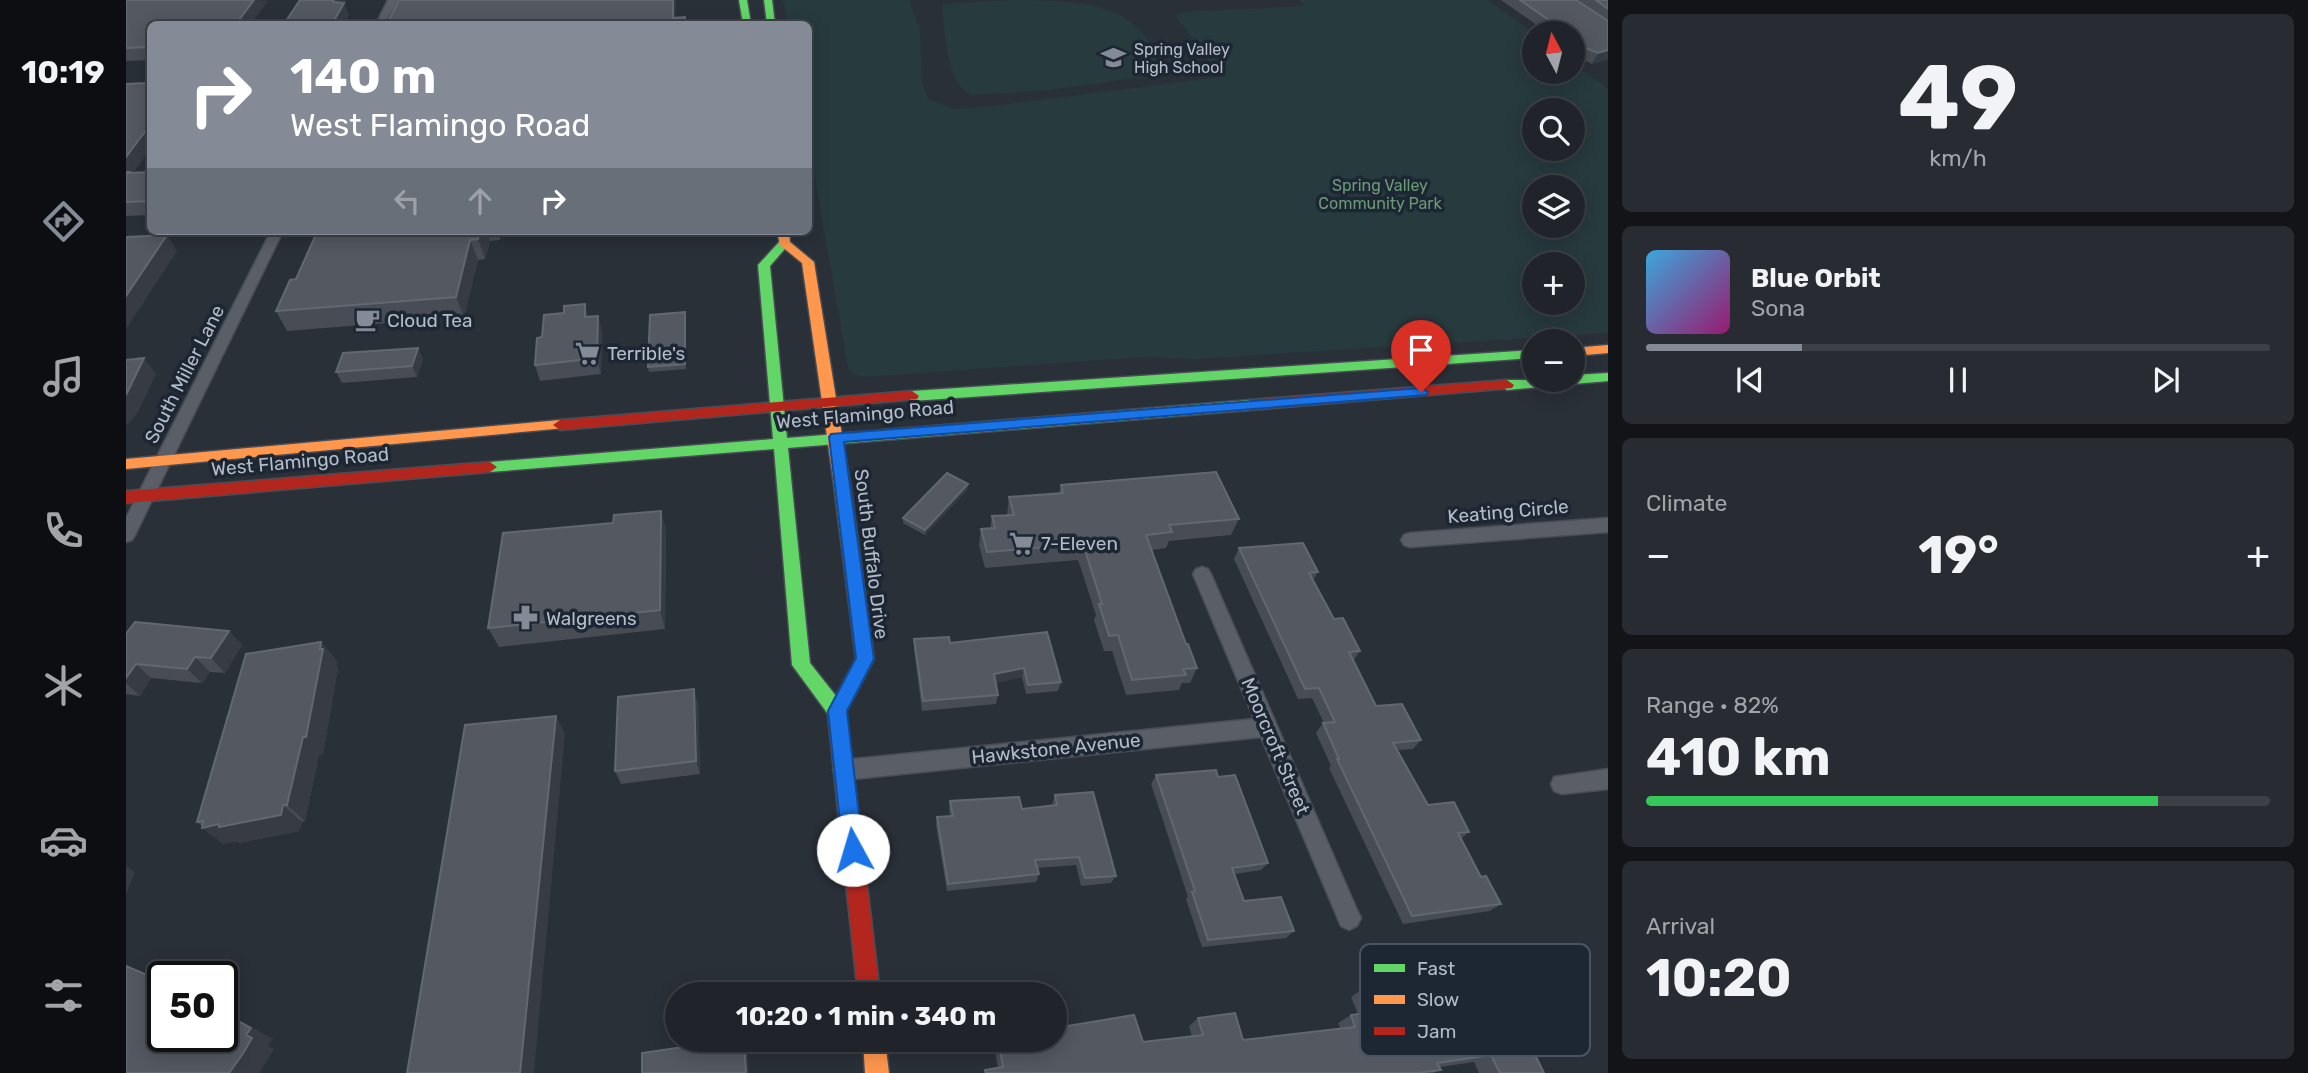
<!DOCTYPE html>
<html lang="en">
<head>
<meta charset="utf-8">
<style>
	:root { --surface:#20242a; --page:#282c32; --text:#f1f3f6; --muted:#a2a4a8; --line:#3d4147; --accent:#848b96 }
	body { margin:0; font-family:Rubik,sans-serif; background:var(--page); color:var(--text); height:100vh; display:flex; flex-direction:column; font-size:26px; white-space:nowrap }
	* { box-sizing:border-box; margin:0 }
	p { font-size:23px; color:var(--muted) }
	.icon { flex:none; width:38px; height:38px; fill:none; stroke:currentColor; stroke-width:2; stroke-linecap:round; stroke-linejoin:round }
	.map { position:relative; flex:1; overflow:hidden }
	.sheet { display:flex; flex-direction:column; gap:14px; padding:14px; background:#121417; width:700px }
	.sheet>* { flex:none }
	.hud { position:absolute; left:21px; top:21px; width:665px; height:214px; border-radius:10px; box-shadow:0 4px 18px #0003,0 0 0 2px var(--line); background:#848b96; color:#fff; overflow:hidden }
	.needle { width:46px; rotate:353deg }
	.fabs { position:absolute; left:1396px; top:21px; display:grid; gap:14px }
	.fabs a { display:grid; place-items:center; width:63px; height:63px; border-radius:50%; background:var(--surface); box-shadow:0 4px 18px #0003,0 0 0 2px var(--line); font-size:35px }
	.speed { position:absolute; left:21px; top:961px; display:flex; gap:14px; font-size:35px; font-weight:700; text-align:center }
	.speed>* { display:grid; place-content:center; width:91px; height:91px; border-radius:50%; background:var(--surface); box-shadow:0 4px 18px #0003,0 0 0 2px var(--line); line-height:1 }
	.speed .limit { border:4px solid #111; border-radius:10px; background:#fff; color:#111 }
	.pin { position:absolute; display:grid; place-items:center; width:60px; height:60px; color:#fff; margin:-72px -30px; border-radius:50% 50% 50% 0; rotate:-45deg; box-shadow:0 0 7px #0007 }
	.pin .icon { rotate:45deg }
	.me { position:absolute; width:77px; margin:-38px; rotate:354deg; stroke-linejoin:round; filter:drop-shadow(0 0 5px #0008) }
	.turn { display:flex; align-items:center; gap:24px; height:147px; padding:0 28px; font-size:32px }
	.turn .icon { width:91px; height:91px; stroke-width:2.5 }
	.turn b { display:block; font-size:49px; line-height:60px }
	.lanes { display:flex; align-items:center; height:66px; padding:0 28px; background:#0003; justify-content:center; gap:35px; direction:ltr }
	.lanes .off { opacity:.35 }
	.big { font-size:52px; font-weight:700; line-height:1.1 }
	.sheet .widget { flex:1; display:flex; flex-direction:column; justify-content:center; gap:10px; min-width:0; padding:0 24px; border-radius:10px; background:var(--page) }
	.sheet .dial { align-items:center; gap:0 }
	.dial b { font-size:91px; line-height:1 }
	.song { display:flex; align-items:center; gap:21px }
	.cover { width:84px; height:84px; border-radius:10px; background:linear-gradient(135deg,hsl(200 70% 55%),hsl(320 70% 35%)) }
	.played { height:7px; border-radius:4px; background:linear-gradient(90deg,var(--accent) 25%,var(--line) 25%) }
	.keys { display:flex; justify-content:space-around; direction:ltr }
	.heat { display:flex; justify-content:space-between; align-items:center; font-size:38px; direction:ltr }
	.charge { height:10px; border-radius:5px; background:linear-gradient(90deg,#34c759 82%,var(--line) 0) }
	.trip { position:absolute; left:539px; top:982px; width:402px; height:70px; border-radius:35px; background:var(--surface); box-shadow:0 4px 18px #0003,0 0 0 2px var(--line); font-weight:700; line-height:70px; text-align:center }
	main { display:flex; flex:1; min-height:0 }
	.tab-bar { display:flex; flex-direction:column; width:126px; justify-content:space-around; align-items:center; background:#0d0e11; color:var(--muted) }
	.tab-bar .icon { width:49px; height:49px }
	.tab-bar .current { color:var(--accent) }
	.tab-bar b { font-size:32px; color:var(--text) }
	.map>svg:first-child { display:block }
	.green { fill:#273a3e; fill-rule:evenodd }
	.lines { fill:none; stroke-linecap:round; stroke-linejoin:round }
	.street-casing { stroke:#484c55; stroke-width:3 }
	.fast-casing { stroke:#484c55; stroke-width:3 }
	.slow-casing { stroke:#484c55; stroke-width:3 }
	.jam-casing { stroke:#484c55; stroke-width:3 }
	.street { fill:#5a5e66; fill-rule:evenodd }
	.fast { fill:#63d668; fill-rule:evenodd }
	.slow { fill:#ff974d; fill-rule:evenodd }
	.jam { fill:#b3261e; fill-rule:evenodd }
	.wall { fill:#474c55 }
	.shaded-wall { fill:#373c44 }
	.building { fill:#535861; stroke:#626872; stroke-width:2 }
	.route { fill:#1a73e8; stroke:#114b97; stroke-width:2 }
	.labels { text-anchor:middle; stroke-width:7; stroke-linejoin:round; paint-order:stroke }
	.far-poi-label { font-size:16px; fill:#b4bcc9; stroke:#1d2633; text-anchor:start }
	.far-park-label { font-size:16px; fill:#6b9a76; stroke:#1d2633 }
	.poi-label { font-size:19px; fill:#b4bcc9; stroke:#1d2633; text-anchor:start }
	.street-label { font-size:19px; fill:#b4bcc9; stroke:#1d2633 }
	.key { fill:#1d2633; stroke:#4a5360; stroke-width:2 }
	.key-label { font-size:19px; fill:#b4bcc9 }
</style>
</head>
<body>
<main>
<nav class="tab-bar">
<b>10:19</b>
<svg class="icon current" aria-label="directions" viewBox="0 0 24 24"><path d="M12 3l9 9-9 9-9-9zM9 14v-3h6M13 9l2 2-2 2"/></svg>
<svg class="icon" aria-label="music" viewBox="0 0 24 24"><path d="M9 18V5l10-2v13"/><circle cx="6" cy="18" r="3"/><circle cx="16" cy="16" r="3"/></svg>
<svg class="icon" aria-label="phone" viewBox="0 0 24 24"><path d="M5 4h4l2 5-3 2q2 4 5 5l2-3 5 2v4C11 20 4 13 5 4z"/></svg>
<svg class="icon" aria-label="climate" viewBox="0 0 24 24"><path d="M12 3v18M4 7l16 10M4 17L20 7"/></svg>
<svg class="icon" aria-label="car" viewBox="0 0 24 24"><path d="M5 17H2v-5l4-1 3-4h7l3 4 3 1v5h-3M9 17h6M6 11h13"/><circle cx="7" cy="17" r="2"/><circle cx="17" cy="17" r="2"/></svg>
<svg class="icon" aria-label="filters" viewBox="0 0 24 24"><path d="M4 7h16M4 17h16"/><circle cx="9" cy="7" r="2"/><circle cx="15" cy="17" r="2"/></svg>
</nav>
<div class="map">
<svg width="1482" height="1073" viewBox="0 0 1482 1073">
	<rect width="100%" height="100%" fill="#2a3038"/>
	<path class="green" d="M657 0H783L794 30 796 82 802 99 828 109 858 107 1094 77 1049 15 1058 12 1179 6 1174 0H1362L1409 34V72H1447V63L1482 89V333L1069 359 1016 357 741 377 729 375 722 368 683 144 682 24H662ZM1447 110V149H1409V110ZM1447 187V226H1409V187ZM1447 264V303H1409V264Z
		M885 0C921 0 976 0 1005 22 1021 35 1033 57 1045 73L924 90 846 95C821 88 818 26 816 4Z"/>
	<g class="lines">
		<defs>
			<path id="street" d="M262 0H272L258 24H250Z
				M145 231H157L9 535 6 540 0 542V518Z
				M1482 518V532L1284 547 1278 545 1275 540 1278 535 1284 533Z
				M1076 567 1082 569 1085 574 1231 910 1235 918 1231 926 1223 930 1215 926 1135 737 718 780 711 777 707 770 711 763 718 760 1128 719 1067 574 1070 569Z
				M1482 769V789L1436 794 1428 791 1425 784 1428 777Z"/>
			<path id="fast" d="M613 0H621L625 24H617Z
				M638 0H646L649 24H641Z
				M658 240 664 243 644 266 661 438 1124 400 1131 405 1124 410 662 448 684 663 710 696 730 659 708 485 716 480 724 485 748 659 720 712 732 810 729 817 722 819 715 817 712 810 702 714 666 665 648 449 364 472 357 467 364 462 647 439 632 265 654 241Z
				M1409 350V358L786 401 779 396 786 391Z
				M1482 373V381L1381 390 1374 385 1381 380H1447V375Z"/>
			<path id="slow" d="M651 231H663L664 242 688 262 724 485 716 490 708 485 676 263 654 245Z
				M1482 345V353L1447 356V348Z
				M434 420 441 425 439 428 0 469V459Z
				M737 1040H759L763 1073H739Z"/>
			<path id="jam" d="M1381 380 1388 385 1386 388 1124 410 1117 405 1124 400Z
				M786 391 793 396 791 399 434 430 427 425 434 420Z
				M364 462 371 467 364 472 0 503V491Z
				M722 801 729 803 732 810 754 994H732L712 810 715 803Z"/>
		</defs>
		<use href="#street" class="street-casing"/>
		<use href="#fast" class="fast-casing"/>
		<use href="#slow" class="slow-casing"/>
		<use href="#jam" class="jam-casing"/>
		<use href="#street" class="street"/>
		<use href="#fast" class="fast"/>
		<use href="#slow" class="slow"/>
		<use href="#jam" class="jam"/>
	</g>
	<path class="wall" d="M0 0 142 1 24 24V60L0 61Z
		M1375 0H1482V59L1466 64 1450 57 1447 55V33H1420L1421 32Z
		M24 78V148L7 173 24 172V215L0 216V84L20 83Z
		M185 231H376L374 240 364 241 359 259 352 260 338 317 161 331 150 311 170 279 188 238 185 232Z
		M459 304 462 317 472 316 476 332 475 374 414 381 409 365 416 337 438 313Z
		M559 312 560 317V369L523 372 522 367Z
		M292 348 297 359 291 377 216 383 210 372Z
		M842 484 841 490 799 535 777 523V518Z
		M935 485 1113 519 1105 535 1043 541 1040 548 1026 550 1060 644 1071 668 1064 683H1056L1053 690 1000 695 986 651H978L968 620 970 615 952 560 859 568 853 545 855 529H864L866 516 881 515 883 497 933 493Z
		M535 511 540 531 539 629 373 647 362 628 487 523Z
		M1113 548 1192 572 1187 580 1208 619 1234 651 1227 661 1250 706 1295 740 1287 749 1272 750 1302 805 1343 832 1335 839 1355 877 1375 904 1364 911 1277 924 1203 768 1205 766 1190 733 1197 723H1198L1186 698 1172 699 1108 559Z
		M103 631 116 645 99 673 84 672 76 683 25 678 14 696 0 694V634Z
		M788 639 824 643 935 682 932 691 900 694 896 677 870 683 872 695 870 704 796 711 788 649Z
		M195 642 211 661 210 665 212 668 197 754 193 755 179 821 176 822 173 831 113 843 111 841 97 844 71 822Z
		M572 703 574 774 495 784 489 771Z
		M1030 775 1092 777 1142 863 1135 870 1109 874 1118 901 1168 931 1160 938 1076 947 1060 899 1062 897 1025 784Z
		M929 795 990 876 985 883 955 886 950 865 911 868 913 874 910 882 821 891 810 825 811 817 824 816 823 809 824 801 896 809 926 805Z
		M1238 988 1418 1073H1353L1348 1062 1314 1067 1315 1070 1307 1073H858L859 1070 872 1068 868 1045 870 1040H929L1017 1042 1066 1036 1063 1026 1072 1018 1117 1040 1214 1028 1212 1023 1225 1015 1232 1014 1225 997Z"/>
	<path class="shaded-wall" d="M128 0 142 1 125 24H110Z
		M208 0H220L214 10 218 3 223 15 217 24H206L207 2Z
		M547 0H550L549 24 547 18Z
		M1482 50V59L1466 64 1472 53Z
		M24 126V148L0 183V157L14 138Z
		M354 231H360L364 241 359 259 352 239Z
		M371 231H376L374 240Z
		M41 235 51 251 0 329V296Z
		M344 240 352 260 338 317 330 297Z
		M459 304 463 320 459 317Z
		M559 312 560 317V369L559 364Z
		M472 316 476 332 475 374 471 358Z
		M292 348 297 359 291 377 286 366Z
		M18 358 30 374 12 412 2 425 0 423V395Z
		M842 484 841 490 799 535V530Z
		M535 511 540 531 539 629 534 610Z
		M103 631 116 645 99 673 85 658Z
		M195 642 211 661 210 665 212 668 197 754 193 755 179 821 161 805Z
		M69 657 84 672 76 683 61 669Z
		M10 664 25 678 14 696 0 683V678Z
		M898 668 896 677 866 684 868 674Z
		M568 689 572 703 574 774 570 761Z
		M430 716 439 734 408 1073H394Z
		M157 805 176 822 173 831 113 843 111 841 97 844 76 828Z
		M0 866 9 872 0 895Z
		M96 1011 147 1039 142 1046 148 1049 133 1073H103L120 1035Z
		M618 1040 621 1046 623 1073H620Z"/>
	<path class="building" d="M0 0H128L110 24H24V47L0 48Z
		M174 0H208L207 2 218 3 206 24H158Z
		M273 0H547V18L559 17 558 24H261Z
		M1394 0H1450L1482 21V50L1472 53 1455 46 1447 41V33H1437L1425 25H1430Z
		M1470 0H1482V9Z
		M24 78V126L14 138 0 157V84L20 83Z
		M0 172H3L2 173 24 172V201L0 202Z
		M185 231H354L352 239 344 240 330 297 150 311 164 280 170 279 191 232H185Z
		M41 235 0 296V237Z
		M459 304V317L472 316 471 358 409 365 411 338 416 337 418 315 438 313V306Z
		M559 312V364L522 367 524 315Z
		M292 348 286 366 210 372 217 353Z
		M18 358 0 395V360Z
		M1090 472 1113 519 1043 525 1046 532 1020 535 1060 644H1062L1071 668 1057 669 1060 675 1006 680 992 635 983 636 973 604H976L957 544 861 552 855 529 869 528 866 516 888 515 883 497 937 493 935 485Z
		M821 473 842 484 799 530 777 518Z
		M535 511 534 610 362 628 377 533 487 523 488 515Z
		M1177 543 1192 572 1183 573 1208 619 1217 618 1234 651 1223 652 1250 706 1276 704 1295 740 1267 743 1302 805 1328 802 1343 832 1332 833 1355 877 1360 876 1375 904 1286 916 1211 759H1213L1197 723 1209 722 1193 688 1179 689 1113 548Z
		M9 622 103 631 85 658 69 657 61 669 10 664 0 678V634Z
		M921 632 935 682 902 685 898 668 868 674 872 695 797 701 788 639 823 637 824 643Z
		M195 642 194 649H197L180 737H177L161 805H157L155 815 93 827V824L76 828 77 821 71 822 120 654Z
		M568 689 570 761 489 771 492 697Z
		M430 716 394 1073H281L339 725Z
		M1090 770 1092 777 1109 775 1142 863 1106 868 1118 901 1155 897 1168 931 1082 940 1066 892 1069 891 1030 775Z
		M967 792 990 876 959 878 953 857 909 860 913 874 822 884 811 817 827 816 824 801 893 797 896 809 931 805 929 795Z
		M0 966 37 982V1036H96V1012L125 1028 120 1035 126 1038 116 1055 103 1073H0Z
		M1368 971 1418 1073H1374L1365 1055 1311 1063 1315 1070 1290 1073H860L859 1070 877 1067 872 1040H929V1028L1008 1015 1017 1042 1077 1035 1072 1018 1109 1013 1117 1040 1229 1027 1225 1015 1248 1012 1238 988Z
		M604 1040H618L620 1073H516V1053Z"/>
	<path class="route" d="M1295 388 1302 392 1300 395 718 442 748 659 721 711 737 850 734 857 727 860 720 857 717 850 702 711 730 658 703 437 705 434Z"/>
	<defs>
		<symbol id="school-bare" viewBox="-9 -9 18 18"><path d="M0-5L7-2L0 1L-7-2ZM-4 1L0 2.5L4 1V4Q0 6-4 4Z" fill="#848b96" stroke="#1d2633" stroke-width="2.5" paint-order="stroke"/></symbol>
		<symbol id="cafe-bare" viewBox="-9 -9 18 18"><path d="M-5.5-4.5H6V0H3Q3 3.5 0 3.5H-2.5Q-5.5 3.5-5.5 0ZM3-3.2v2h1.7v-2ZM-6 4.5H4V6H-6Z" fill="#848b96" stroke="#1d2633" stroke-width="2.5" paint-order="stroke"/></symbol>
		<symbol id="supermarket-bare" viewBox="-9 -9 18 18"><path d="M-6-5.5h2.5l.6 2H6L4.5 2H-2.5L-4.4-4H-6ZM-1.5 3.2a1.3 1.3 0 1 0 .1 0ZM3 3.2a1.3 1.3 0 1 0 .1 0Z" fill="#848b96" stroke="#1d2633" stroke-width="2.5" paint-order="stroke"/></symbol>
		<symbol id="pharmacy-bare" viewBox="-9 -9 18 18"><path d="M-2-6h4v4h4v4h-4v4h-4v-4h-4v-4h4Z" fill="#848b96" stroke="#1d2633" stroke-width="2.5" paint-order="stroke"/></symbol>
	</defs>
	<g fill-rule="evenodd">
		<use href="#school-bare" x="970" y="40" width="35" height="35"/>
		<use href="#cafe-bare" x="224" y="302" width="35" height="35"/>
		<use href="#supermarket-bare" x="444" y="336" width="35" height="35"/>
		<use href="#supermarket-bare" x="878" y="526" width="35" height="35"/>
		<use href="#pharmacy-bare" x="382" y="600" width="35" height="35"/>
	</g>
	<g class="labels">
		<g class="far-poi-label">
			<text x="1008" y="55">Spring Valley<tspan x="1008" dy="18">High School</tspan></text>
		</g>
		<g class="far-park-label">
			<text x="1254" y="191">Spring Valley<tspan x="1254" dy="18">Community Park</tspan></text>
		</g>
		<g class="poi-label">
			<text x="261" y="327">Cloud Tea</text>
			<text x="481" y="360">Terrible's</text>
			<text x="915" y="550">7-Eleven</text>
			<text x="420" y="625">Walgreens</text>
		</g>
		<g class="street-label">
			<text transform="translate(58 374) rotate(-63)" y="7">South Miller Lane</text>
			<text transform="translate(739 414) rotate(-5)" y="7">West Flamingo Road</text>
			<text transform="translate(174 461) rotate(-5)" y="7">West Flamingo Road</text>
			<text transform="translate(1382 511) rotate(-5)" y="7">Keating Circle</text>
			<text transform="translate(746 554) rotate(83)" y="7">South Buffalo Drive</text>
			<text transform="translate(1150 746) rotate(67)" y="7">Moorcroft Street</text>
			<text transform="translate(930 748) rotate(-6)" y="7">Hawkstone Avenue</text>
		</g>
	</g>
	<rect x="1234" y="944" width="230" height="112" rx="10" class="key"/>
	<rect x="1248" y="964" width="31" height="8" fill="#63d668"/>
	<rect x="1248" y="995" width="31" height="9" fill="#ff974d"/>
	<rect x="1248" y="1027" width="31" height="8" fill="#b3261e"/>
	<g class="key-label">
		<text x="1291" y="975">Fast</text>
		<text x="1291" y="1006">Slow</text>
		<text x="1291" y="1038">Jam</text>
	</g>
</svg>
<div class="fabs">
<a><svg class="needle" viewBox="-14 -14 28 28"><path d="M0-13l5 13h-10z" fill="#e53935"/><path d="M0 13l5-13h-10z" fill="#a2a4a8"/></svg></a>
<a><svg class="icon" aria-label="search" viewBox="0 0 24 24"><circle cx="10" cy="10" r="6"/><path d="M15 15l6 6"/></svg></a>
<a><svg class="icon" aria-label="layers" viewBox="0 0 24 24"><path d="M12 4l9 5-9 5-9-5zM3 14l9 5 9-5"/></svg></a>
<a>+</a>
<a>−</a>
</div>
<div class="speed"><div class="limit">50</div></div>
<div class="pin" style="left:1295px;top:392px;background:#d93025"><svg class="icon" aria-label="arrive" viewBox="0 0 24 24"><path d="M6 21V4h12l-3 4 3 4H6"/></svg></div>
<svg class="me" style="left:727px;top:850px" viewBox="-20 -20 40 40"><circle r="19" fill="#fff"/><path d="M0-13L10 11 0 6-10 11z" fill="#1a73e8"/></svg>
<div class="trip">10:20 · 1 min · 340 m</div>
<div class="hud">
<div class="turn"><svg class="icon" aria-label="right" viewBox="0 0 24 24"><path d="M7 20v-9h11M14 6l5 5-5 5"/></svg><div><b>140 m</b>West Flamingo Road</div></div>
<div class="lanes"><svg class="icon off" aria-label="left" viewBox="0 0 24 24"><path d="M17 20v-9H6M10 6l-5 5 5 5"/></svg><svg class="icon off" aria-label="ahead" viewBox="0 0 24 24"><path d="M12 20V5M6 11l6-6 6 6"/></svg><svg class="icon" aria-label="right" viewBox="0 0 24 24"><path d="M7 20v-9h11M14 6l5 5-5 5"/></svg></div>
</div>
</div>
<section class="sheet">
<div class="widget dial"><b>49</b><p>km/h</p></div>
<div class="widget">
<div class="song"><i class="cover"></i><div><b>Blue Orbit</b><p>Sona</p></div></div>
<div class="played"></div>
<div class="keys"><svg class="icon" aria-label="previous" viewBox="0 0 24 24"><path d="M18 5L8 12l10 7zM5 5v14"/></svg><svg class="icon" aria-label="pause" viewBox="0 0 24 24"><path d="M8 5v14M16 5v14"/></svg><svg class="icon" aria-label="next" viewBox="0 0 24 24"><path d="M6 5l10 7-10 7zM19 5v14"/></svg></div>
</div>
<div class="widget"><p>Climate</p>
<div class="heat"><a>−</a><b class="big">19°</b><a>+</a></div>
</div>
<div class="widget"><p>Range · 82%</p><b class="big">410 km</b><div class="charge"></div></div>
<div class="widget"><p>Arrival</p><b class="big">10:20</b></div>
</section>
</main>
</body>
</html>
